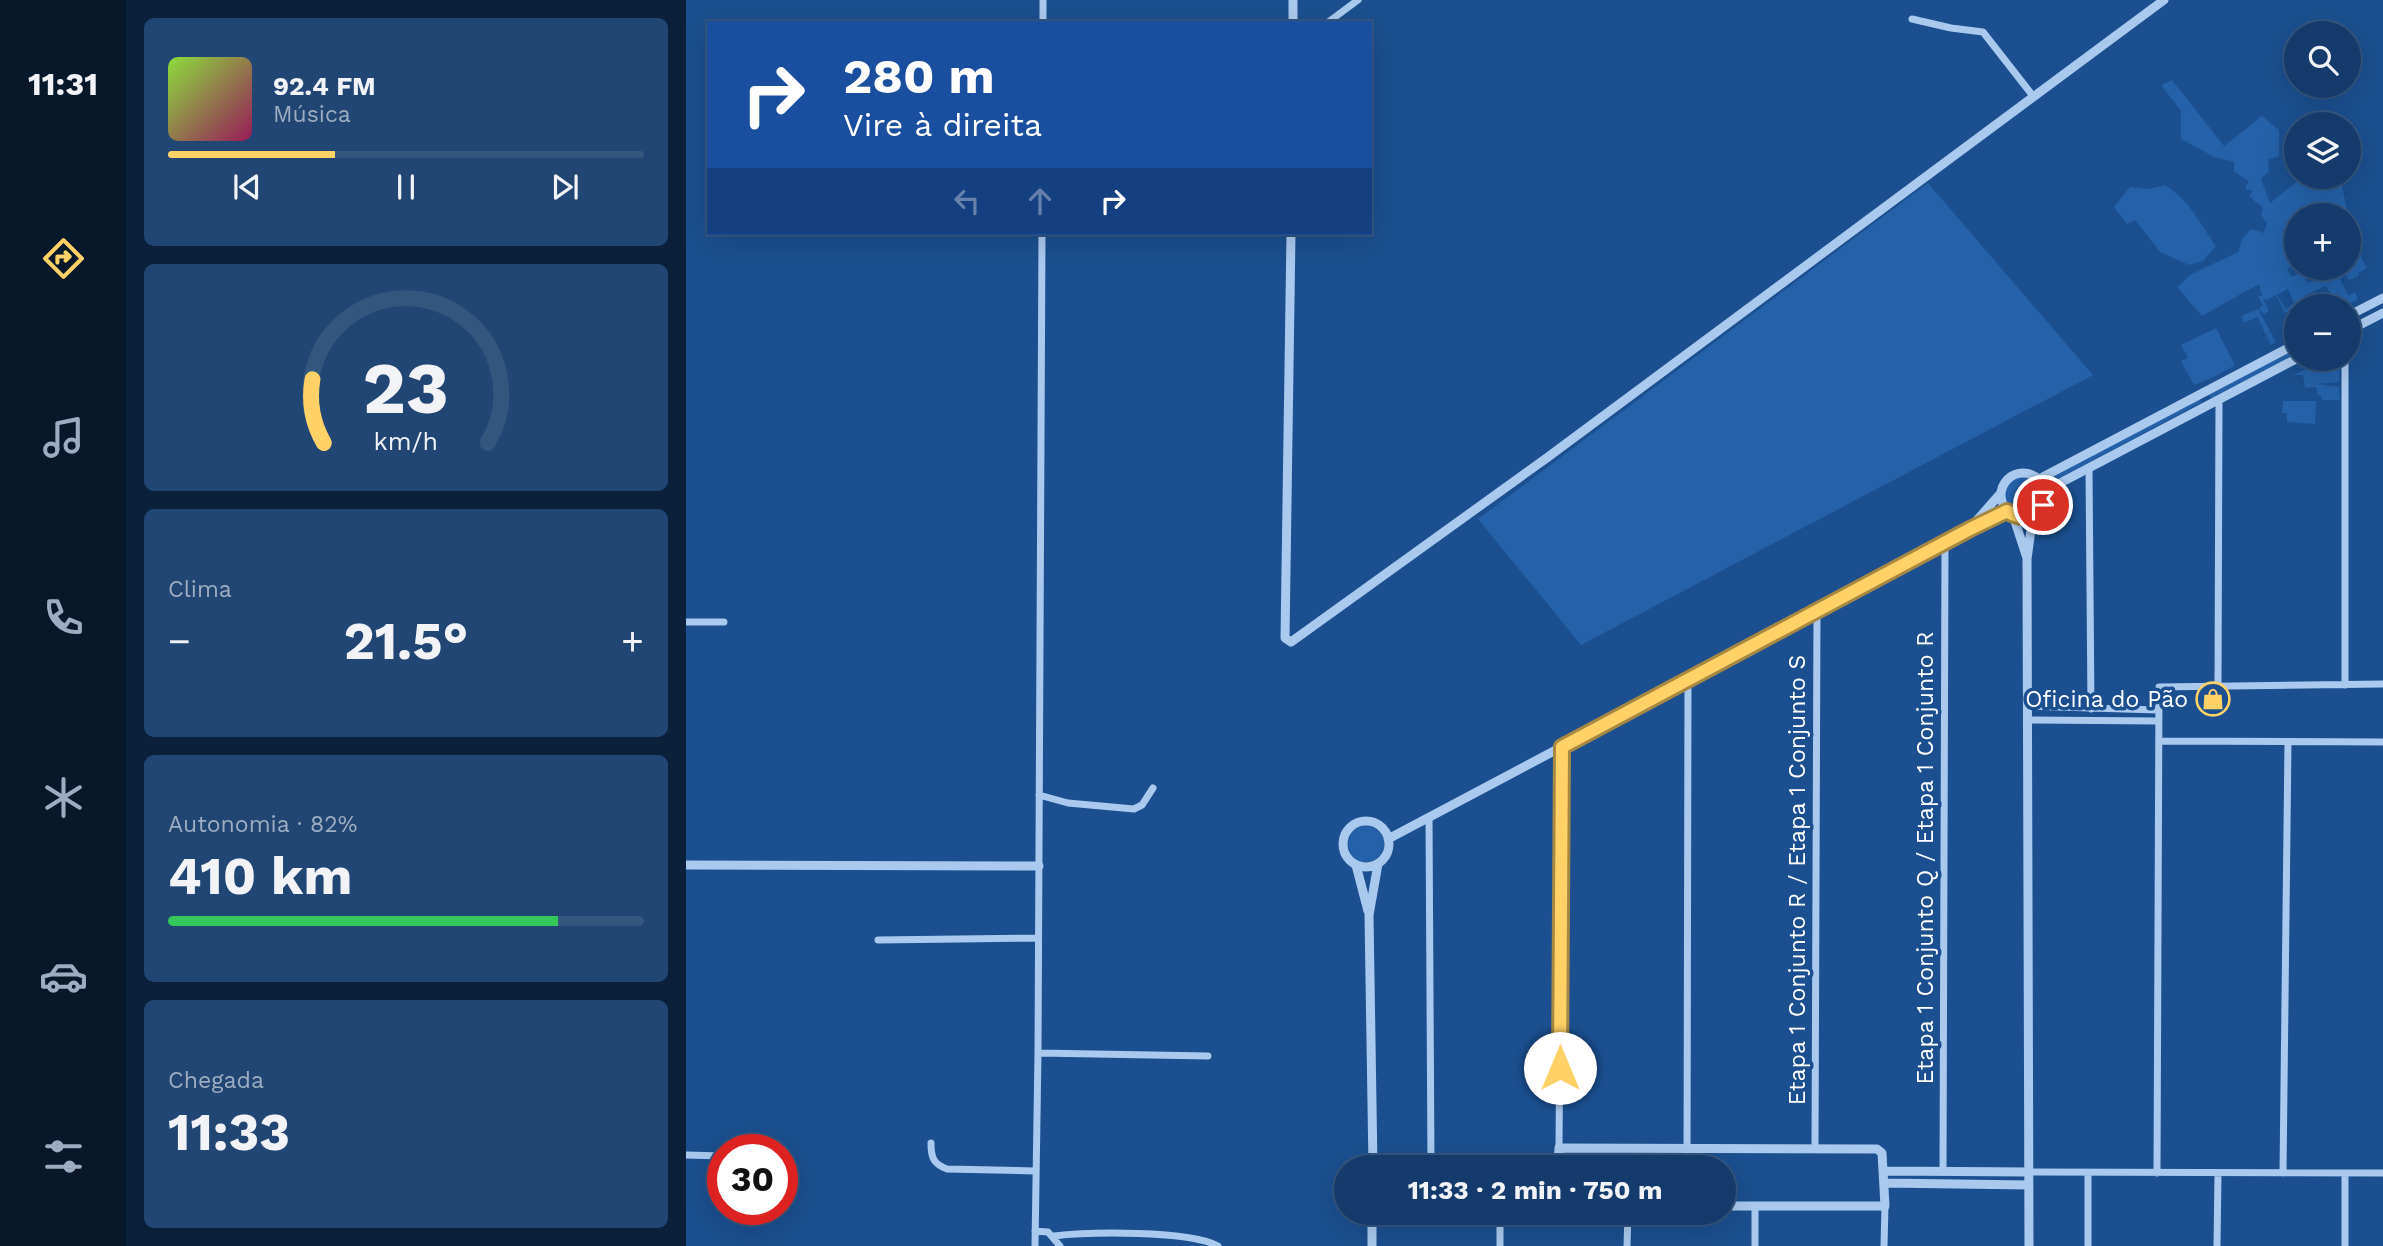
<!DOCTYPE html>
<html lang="pt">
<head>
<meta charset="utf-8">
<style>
	:root { --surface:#143b6b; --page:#214673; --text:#f1f3f6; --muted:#9dadc1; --line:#33557e; --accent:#ffd166 }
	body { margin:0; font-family:"Work Sans",sans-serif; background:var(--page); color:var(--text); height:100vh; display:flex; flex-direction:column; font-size:26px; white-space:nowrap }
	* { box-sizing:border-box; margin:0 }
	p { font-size:23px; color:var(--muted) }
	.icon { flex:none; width:38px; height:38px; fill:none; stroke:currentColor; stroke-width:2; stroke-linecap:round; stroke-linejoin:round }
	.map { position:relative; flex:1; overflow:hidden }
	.drawer { display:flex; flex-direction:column; gap:18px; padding:18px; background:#0b203b; width:560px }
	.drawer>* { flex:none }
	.banner { position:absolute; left:21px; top:21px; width:665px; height:214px; border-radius:0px; box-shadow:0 7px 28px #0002,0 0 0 2px var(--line); background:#1a4fa0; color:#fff; overflow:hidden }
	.buttons { position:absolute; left:1598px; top:21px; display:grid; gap:14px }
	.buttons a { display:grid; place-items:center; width:77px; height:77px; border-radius:50%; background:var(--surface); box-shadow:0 7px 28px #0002,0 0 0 2px var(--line); font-size:35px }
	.speed { position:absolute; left:21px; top:1134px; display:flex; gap:14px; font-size:35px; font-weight:700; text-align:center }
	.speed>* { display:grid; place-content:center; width:91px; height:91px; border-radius:50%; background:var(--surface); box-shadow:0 7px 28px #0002,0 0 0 2px var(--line); line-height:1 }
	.speed .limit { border:10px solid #d22; background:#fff; color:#111 }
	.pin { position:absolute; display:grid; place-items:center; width:60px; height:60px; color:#fff; margin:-30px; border:4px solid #fff; border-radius:50%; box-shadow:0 2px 7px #0007 }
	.me { position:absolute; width:77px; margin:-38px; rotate:0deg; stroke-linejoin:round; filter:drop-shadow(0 0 5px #0008) }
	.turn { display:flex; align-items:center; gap:24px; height:147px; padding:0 21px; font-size:32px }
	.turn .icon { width:91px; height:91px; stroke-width:2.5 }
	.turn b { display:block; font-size:49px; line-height:60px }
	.lanes { display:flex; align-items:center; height:66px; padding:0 21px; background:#0003; justify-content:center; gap:35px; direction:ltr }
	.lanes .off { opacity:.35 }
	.big { font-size:52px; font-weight:700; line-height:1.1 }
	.drawer .widget { flex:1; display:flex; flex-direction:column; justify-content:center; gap:10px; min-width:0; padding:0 24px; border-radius:10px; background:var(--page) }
	.drawer .dial { align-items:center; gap:0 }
	.dial svg { height:182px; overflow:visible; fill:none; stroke:var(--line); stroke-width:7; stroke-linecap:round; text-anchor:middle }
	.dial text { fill:var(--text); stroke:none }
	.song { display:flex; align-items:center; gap:21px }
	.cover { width:84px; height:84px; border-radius:10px; background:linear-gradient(135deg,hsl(90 70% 55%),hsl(330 70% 35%)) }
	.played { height:7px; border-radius:4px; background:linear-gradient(90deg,var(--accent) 35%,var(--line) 35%) }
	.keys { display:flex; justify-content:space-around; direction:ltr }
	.heat { display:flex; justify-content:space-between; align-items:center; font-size:38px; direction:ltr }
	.charge { height:10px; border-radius:5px; background:linear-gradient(90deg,#34c759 82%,var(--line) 0) }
	.trip { position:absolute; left:648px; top:1155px; width:402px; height:70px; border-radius:35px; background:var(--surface); box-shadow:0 7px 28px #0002,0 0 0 2px var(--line); font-weight:700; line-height:70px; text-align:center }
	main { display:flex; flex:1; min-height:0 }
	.tab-bar { display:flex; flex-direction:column; width:126px; justify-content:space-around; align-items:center; background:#08182b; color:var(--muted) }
	.tab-bar .icon { width:49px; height:49px }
	.tab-bar .active { color:var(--accent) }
	.tab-bar b { font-size:32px; color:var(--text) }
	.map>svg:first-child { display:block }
	.green { fill:#2461a8; fill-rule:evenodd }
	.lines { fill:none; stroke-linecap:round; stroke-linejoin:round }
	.minor { stroke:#a9c9ee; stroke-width:7 }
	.tertiary { stroke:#a9c9ee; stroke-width:9 }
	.route-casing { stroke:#a68842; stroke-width:18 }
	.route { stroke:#ffd166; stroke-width:12 }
	.labels { text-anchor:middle; stroke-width:7; stroke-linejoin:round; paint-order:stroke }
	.poi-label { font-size:23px; fill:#fff; stroke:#1b4f8f; text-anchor:end }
	.street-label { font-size:23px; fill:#fff; stroke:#1b4f8f }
</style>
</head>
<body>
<main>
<nav class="tab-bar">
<b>11:31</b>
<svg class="icon active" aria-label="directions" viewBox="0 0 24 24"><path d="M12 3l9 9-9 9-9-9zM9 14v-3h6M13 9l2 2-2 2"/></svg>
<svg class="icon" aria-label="music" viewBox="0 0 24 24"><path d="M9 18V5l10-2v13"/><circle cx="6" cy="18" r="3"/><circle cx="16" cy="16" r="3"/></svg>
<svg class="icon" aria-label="phone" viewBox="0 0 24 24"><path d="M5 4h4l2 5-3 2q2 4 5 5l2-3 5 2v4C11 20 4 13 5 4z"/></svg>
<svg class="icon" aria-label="climate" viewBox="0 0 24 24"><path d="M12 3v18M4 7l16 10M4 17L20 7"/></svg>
<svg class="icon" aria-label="car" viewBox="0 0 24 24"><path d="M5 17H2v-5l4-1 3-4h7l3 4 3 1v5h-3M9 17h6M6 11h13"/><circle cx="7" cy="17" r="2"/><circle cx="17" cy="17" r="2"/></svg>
<svg class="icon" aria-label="filters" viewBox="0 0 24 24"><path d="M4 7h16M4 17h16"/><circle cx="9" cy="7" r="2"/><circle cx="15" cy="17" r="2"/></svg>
</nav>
<section class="drawer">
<div class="widget">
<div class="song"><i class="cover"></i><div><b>92.4 FM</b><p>Música</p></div></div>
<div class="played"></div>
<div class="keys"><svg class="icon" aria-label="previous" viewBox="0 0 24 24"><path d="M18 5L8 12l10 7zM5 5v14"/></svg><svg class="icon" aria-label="pause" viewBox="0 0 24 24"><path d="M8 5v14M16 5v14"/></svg><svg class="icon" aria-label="next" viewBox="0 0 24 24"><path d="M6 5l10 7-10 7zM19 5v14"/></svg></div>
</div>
<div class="widget dial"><svg viewBox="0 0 100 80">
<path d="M14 69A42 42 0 1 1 86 69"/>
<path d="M14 69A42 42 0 0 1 9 41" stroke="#ffd166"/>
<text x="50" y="56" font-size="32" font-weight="700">23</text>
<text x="50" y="72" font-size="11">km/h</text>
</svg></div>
<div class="widget"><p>Clima</p>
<div class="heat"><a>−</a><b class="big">21.5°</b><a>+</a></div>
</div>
<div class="widget"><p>Autonomia · 82%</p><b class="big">410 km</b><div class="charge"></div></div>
<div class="widget"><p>Chegada</p><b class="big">11:33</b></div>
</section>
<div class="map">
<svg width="1697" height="1246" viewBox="0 0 1697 1246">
	<rect width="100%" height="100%" fill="#1b4f8f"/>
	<path class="green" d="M1486 80 1538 146 1576 116 1593 130V157L1582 159 1583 171 1575 179 1584 203 1617 177H1649L1655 181 1662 215H1610V263L1601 269 1606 277 1623 268H1629L1631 272 1619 279 1622 283 1634 277 1633 274 1645 268H1655L1657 270V268H1662L1663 239 1665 238 1681 268 1672 273 1673 276 1663 280 1660 275 1654 279 1662 295 1669 292 1672 300 1658 306H1651L1640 286 1618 296 1621 302 1599 313 1590 295 1581 300 1577 298 1583 311 1578 314 1573 308 1577 306 1572 296H1576L1573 284 1516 316 1491 287 1504 275 1552 252 1556 239 1565 229 1577 233 1581 224 1575 215 1577 208 1563 196 1567 191 1559 189 1563 181 1548 172V162L1528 157 1495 139V111L1475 85ZM1602 289 1608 303 1600 309 1591 295Z
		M1242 183 1407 375 895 645 792 519Z
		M1479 185C1504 200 1514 224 1530 246L1517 261 1503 265 1474 252 1449 220 1441 224 1428 207 1444 187 1462 189Z
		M1572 309 1590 342 1585 345 1571 317 1558 323 1555 316Z
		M1530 328 1549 365 1530 376 1508 385 1495 361 1502 358 1495 345Z
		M1610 348V354L1525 398 1523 395Z
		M1625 359H1654L1653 382 1632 384 1653 387 1654 400H1636L1635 396 1632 395 1630 387 1619 388 1617 375H1607L1624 367 1620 361Z
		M1514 399 1516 402 1362 484 1360 480Z
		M1597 401H1630L1629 424 1601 422V413H1596Z
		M1319 495a18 18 0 1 1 36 0a18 18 0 1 1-36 0Z
		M662 844a18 18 0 1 1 36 0a18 18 0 1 1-36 0Z"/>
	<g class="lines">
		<path class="minor" d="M1226 19 1265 28 1297 32 1347 96
			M357 23V0
			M641 23 672 0
			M1403 468 1405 709
			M0 622H38
			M1532 685 1533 400
			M1659 685V359
			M1341 706 1472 710
			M1341 720 1472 721
			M1473 741 1697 742
			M353 795 382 803 448 809 456 805 467 788
			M743 817 745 1167
			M192 940 352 938
			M352 1053 522 1056
			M245 1143C245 1157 247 1164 261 1169L349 1171
			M873 1148 876 747
			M1129 1148 1131 612
			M0 1155 37 1156
			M1001 1167 1002 681
			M1257 1172 1259 544
			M1343 1172 1697 1173
			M1402 1173V1246
			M1471 1173 1473 687 1697 684
			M1597 1173 1602 742
			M349 1231 362 1232 374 1246
			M368 1236C402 1232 503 1230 532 1246
			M349 1246 352 1053 356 233
			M814 1246V1213
			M941 1246 942 1213
			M1069 1246V1207
			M1198 1246 1199 1206
			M1531 1246 1532 1173
			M1659 1246V1173"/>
		<path class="tertiary" d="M607 0V23
			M605 233 599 638 605 642 862 457 1478 0
			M1662 316 1697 298
			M1662 331 1697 313
			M1315 495a22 22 0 1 1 44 0a22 22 0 1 1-44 0Z
			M1353 479 1610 344
			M1359 491 1610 359
			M1327 515 1341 558
			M1285 527 1314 494
			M657 844a23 23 0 1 1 46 0a23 23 0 1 1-46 0Z
			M702 839 1321 511
			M0 865 353 866
			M670 865 682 911
			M687 1167 683 915 692 864
			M872 1167 873 1148 1191 1149 1196 1153 1199 1206H1038
			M1199 1171 1343 1172
			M1199 1183 1343 1185
			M686 1246V1213
			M1343 1246 1341 559 1347 515"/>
	</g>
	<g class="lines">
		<defs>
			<path id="route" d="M874 1068 876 747 1284 529 1321 511C1334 520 1348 519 1357 505"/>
		</defs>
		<use href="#route" class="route-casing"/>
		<use href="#route" class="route"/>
	</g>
	<defs>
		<symbol id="shop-ring" viewBox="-11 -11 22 22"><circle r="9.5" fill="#1b4f8f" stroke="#ffd166" stroke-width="1.5"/><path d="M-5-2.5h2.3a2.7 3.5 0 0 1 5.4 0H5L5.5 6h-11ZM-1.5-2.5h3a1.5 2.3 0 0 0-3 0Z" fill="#ffd166"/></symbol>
	</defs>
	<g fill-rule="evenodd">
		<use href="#shop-ring" x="1508" y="680" width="38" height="38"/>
	</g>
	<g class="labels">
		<g class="poi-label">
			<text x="1502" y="707">Oficina do Pão</text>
		</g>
		<g class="street-label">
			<text transform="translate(1239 858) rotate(-90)" y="8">Etapa 1 Conjunto Q / Etapa 1 Conjunto R</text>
			<text transform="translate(1111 880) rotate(-90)" y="8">Etapa 1 Conjunto R / Etapa 1 Conjunto S</text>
		</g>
	</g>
</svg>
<div class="buttons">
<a><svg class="icon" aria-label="search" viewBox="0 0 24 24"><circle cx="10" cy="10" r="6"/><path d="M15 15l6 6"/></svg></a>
<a><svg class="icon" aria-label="layers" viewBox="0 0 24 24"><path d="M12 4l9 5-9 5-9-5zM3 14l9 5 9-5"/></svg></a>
<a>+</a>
<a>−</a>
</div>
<div class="speed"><div class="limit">30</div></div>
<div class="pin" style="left:1357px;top:505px;background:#d93025"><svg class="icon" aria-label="arrive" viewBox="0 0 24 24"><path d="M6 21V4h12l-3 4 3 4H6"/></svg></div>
<svg class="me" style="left:874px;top:1068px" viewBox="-20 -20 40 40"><circle r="19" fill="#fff"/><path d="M0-13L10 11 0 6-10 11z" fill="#ffd166"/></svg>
<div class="trip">11:33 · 2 min · 750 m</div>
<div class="banner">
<div class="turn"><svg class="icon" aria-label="right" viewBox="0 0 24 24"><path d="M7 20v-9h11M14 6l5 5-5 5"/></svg><div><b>280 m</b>Vire à direita</div></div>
<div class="lanes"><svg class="icon off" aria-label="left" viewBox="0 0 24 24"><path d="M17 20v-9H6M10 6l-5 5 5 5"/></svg><svg class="icon off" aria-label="ahead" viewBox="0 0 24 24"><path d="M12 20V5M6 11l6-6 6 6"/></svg><svg class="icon" aria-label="right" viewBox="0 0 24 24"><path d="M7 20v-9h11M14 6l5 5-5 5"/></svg></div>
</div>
</div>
</main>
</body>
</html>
